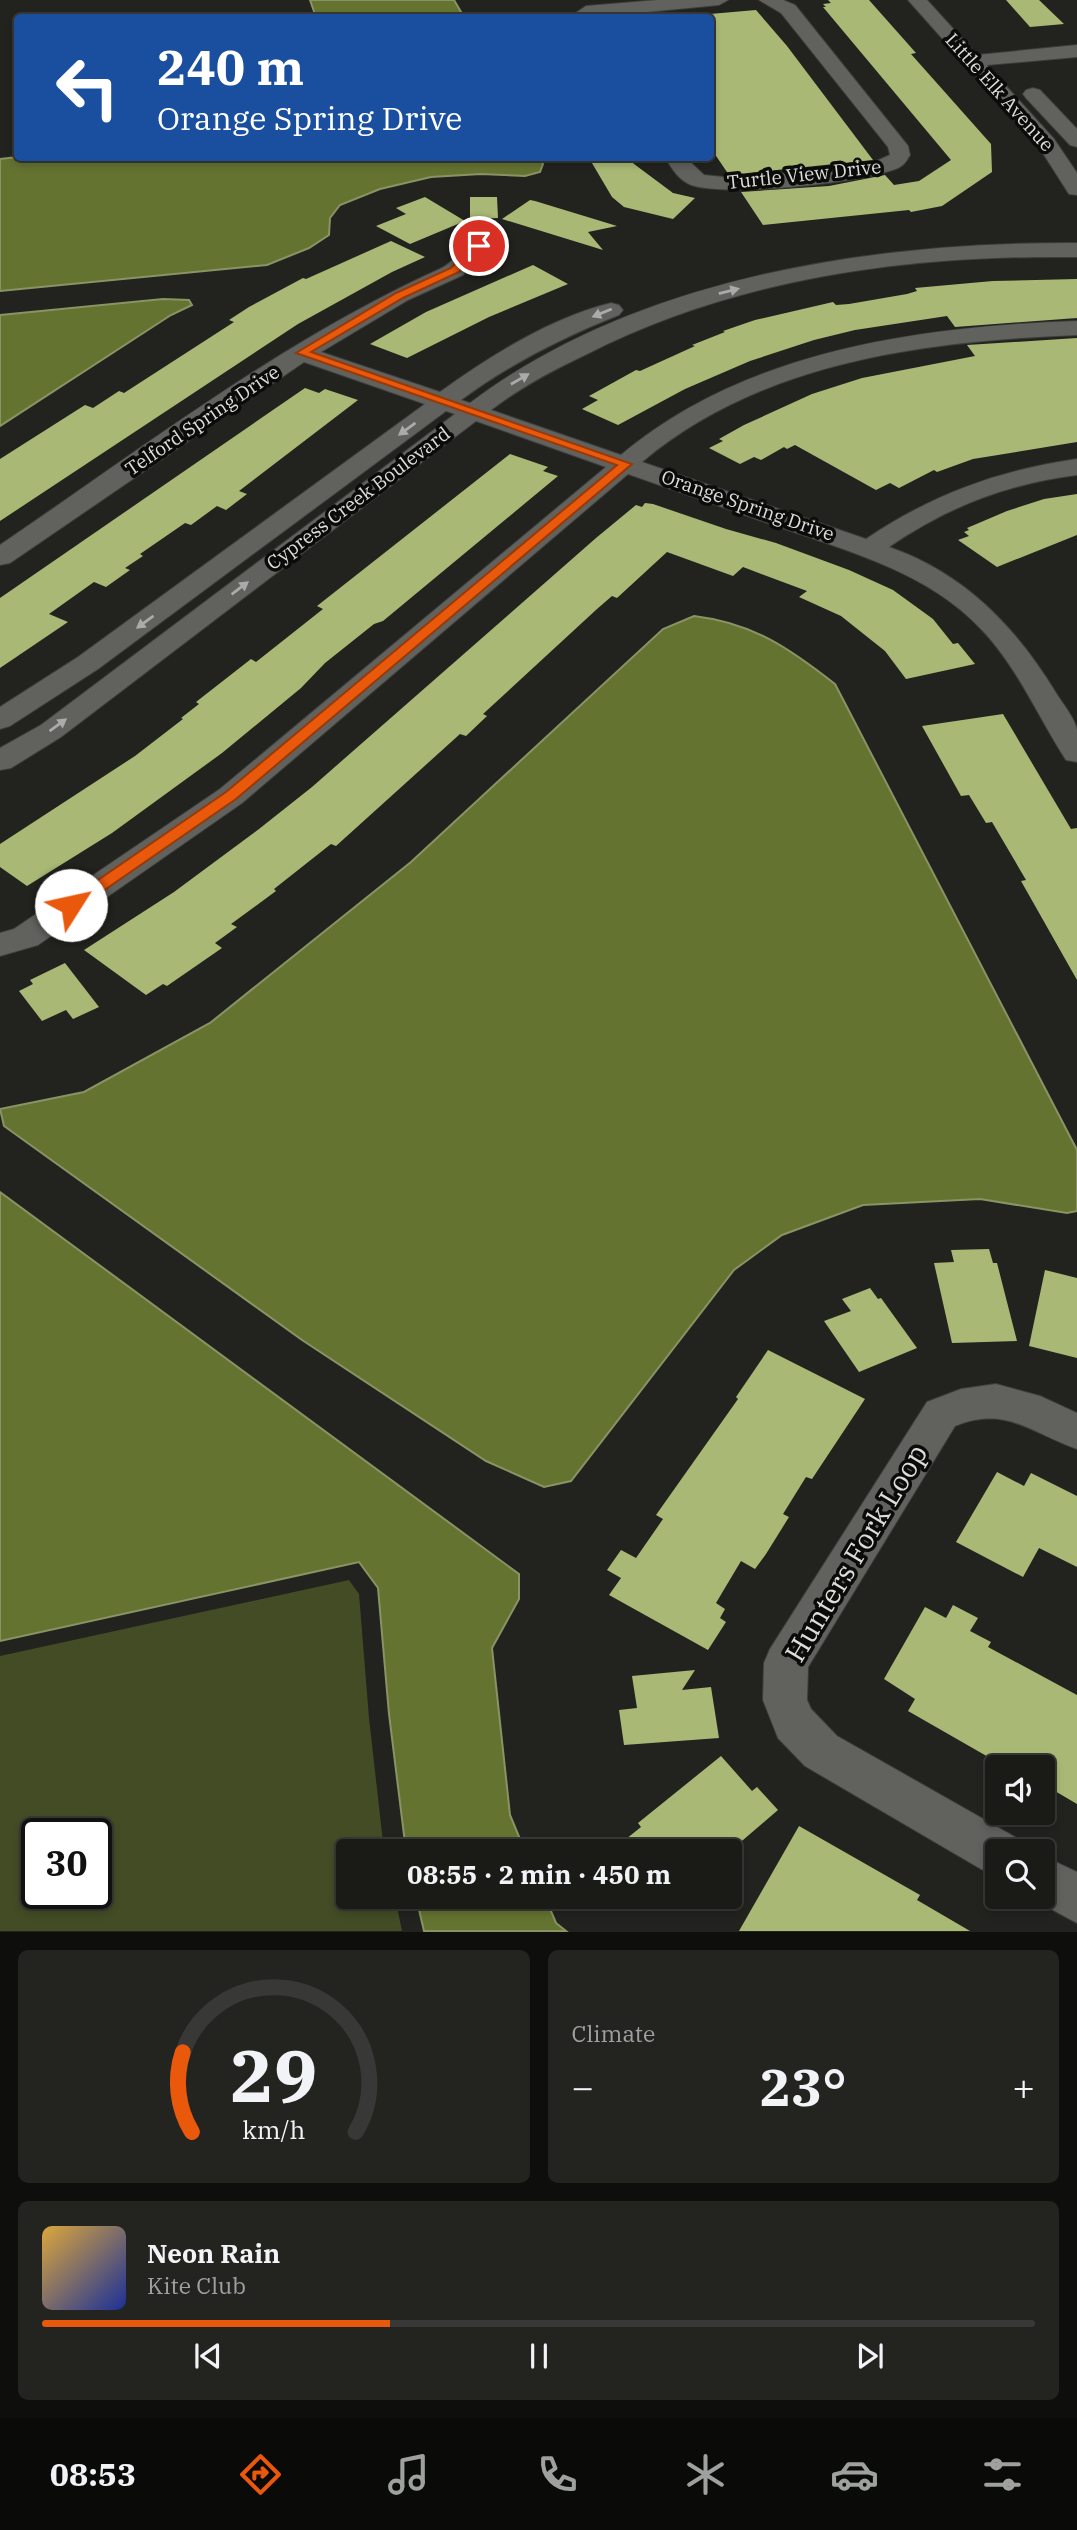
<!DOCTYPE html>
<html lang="en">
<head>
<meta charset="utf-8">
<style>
	:root { --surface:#1a1a17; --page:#232320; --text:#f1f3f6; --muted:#9fa1a1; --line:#383836; --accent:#ea580c }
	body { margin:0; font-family:"IBM Plex Serif",serif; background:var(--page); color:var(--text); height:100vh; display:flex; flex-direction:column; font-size:26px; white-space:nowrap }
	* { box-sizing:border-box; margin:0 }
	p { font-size:23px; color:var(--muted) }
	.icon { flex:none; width:38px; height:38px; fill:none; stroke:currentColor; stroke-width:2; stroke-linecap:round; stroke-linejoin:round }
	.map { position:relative; height:1932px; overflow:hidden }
	.sheet { display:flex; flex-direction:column; gap:18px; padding:18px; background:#0e0e0d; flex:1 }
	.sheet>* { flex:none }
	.guide { position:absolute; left:14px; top:14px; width:700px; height:147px; border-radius:7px; box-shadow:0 4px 10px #0003,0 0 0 2px var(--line); background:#1a4fa0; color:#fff; overflow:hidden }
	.tools { position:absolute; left:985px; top:1755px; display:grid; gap:14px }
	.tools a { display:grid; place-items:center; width:70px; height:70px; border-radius:7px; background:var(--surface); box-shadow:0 4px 10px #0003,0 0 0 2px var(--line); font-size:35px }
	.speed { position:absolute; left:21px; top:1818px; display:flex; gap:14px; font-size:35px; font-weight:700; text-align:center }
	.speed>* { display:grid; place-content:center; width:91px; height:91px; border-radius:50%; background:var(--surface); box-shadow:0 4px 10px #0003,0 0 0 2px var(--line); line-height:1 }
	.speed .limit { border:4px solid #111; border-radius:10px; background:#fff; color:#111 }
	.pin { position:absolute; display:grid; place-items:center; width:60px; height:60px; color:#fff; margin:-30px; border:4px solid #fff; border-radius:50%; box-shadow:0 2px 7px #0007 }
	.me { position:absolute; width:77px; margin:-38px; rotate:55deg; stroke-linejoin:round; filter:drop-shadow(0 0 5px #0008) }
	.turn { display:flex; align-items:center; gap:24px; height:147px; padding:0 28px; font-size:32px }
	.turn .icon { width:91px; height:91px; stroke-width:2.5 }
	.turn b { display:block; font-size:49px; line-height:60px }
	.big { font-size:52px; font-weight:800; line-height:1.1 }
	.sheet .tile { flex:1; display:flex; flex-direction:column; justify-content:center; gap:10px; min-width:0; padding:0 24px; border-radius:10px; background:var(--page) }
	.sheet .dial { align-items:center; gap:0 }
	.dial svg { height:182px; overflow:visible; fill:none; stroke:var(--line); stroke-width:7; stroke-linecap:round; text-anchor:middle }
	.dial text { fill:var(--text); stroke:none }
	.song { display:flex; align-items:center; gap:21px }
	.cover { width:84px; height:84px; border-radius:10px; background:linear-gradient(135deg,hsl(40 70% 55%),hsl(230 70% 35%)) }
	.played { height:7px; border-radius:4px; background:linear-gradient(90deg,var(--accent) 35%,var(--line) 35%) }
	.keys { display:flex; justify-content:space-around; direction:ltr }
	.heat { display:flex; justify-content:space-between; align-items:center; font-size:38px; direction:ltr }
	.sheet .tiles { flex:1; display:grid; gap:18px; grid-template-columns:1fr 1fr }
	.tile:last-child { grid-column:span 2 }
	.trip { position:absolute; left:336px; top:1839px; width:406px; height:70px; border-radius:7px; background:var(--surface); box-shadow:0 4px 10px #0003,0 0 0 2px var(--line); font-weight:800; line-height:70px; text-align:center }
	.tabs { display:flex; height:112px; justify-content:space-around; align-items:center; background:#0a0a09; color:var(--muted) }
	.tabs .icon { width:49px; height:49px }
	.tabs .on { color:var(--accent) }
	.tabs b { font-size:32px; color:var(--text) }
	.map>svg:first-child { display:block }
	.green { fill:#434c25; fill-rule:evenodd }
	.water { fill:#657331; stroke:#899364; stroke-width:2 }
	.building { fill:#a9b975 }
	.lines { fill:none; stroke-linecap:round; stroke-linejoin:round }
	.minor-casing { stroke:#3d3e3b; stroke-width:2 }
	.minor { fill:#61625e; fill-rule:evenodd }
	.oneway { fill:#abaca9 }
	.route { fill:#ea580c; stroke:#983908; stroke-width:2 }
	.labels { text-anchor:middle; stroke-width:7; stroke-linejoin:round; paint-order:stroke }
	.far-street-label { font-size:19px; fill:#dddedb; stroke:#0b0c0a }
	.near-street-label { font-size:28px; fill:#dddedb; stroke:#0b0c0a }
</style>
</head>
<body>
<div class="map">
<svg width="1077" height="1932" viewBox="0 0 1077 1932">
	<rect width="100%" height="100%" fill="#22231f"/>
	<path class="green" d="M349 1580 359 1594 369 1718 384 1851 348 1852V1897H395L402 1931H0V1656ZM37 1834H96V1894H37Z"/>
	<path class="water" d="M310 0H454L464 17H316Z
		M17 157 540 158 543 164 540 172 525 176 481 174 431 177 380 189 340 205 330 218 329 235 309 248 267 265 0 291V159Z
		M163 299 189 300 192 305 171 315 0 426V315Z
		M694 616C753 623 789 648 835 684L1077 1150V1211L1067 1213 980 1199 863 1205 782 1235 734 1270 571 1481 544 1487 486 1461 302 1340 4 1126 0 1109 84 1092 210 1023 411 862 663 629Z
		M0 1192 519 1574V1599L492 1648 510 1815 525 1851H406L389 1714 378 1588 359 1562 0 1641Z
		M416 1897H545L556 1923 566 1931H424Z"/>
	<path class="building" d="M828 0H869L916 53 911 54 991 144 992 172 942 206 911 212 909 210 763 225 741 192 829 186 885 175 894 185 919 181 951 160 823 7H826L823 4 831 3Z
		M1006 0H1039L1064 24 1030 27Z
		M756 10 787 46 873 160 729 175 710 147V14Z
		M589 158H626L673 193 695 198 673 219 624 207 612 197Z
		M425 197 465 221 410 244 376 226 406 214 396 208Z
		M470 197H497L498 218 470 219Z
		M530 200 535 201 617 226 588 232 603 250 502 219Z
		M391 241 425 257 392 272 298 324 0 521V459L85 405 93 408 119 391 124 393 234 322 229 320 249 307 303 278 306 279Z
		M533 265 568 284 489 317 407 358 370 344 426 312Z
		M1077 279V318L955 327 947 316 855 330 814 340 750 361 685 389 618 425 582 409 598 400 589 396 636 370 640 371 695 346 692 345 725 332 723 331 755 320 833 302 836 305 849 304 907 294 917 291 915 288 993 281Z
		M1077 338V442L973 459 937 472 934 470 899 488 890 483 876 490 795 445 787 449 784 447 761 460 754 457 740 464 709 448 723 441 719 439 744 425 812 394 862 378 975 356 967 345Z
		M305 388 319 393 325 389 358 400 239 491 247 494 226 510 217 506 191 525 185 523 140 554 143 556 125 568 130 570 106 587 94 582 49 614 68 622 0 668V598Z
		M510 454 548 467 543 471 558 476 383 621 374 624 325 663 301 688 222 753 112 833 27 886 0 867V844L135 756 183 719 181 718 199 704 196 702 251 659 256 662 323 609 317 606Z
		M1077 494V535L997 567 958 540 969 536 964 532 969 530 967 528 1007 511 1044 499Z
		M645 503 653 504 726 529 776 543 849 570 893 590 933 619 953 644 958 643 975 664 906 679 885 651 841 616 799 597 807 591 743 567 733 576 667 552 617 598 612 596 597 609 483 714 487 716 466 736 460 734 336 846 331 844 274 889 276 891 231 924 237 927 215 943 222 948 167 986 163 984 146 995 84 950 174 892 259 829 312 787 596 538 636 505 642 507Z
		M1003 714 1071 829 1077 828V980L1021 881 1026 880 992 822 986 823 969 795 961 796 922 726Z
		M65 963 99 1007 73 1019 66 1010 42 1021 19 991 33 984 30 980Z
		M989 1249 993 1263H997L1017 1341 952 1343 934 1263 954 1262 951 1250Z
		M1045 1270 1077 1278V1358L1029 1346Z
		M870 1288 878 1299 881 1298 917 1348 859 1372 824 1321 851 1311 842 1299Z
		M768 1350 865 1399 812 1479 806 1477 783 1514 789 1517 766 1554 755 1569 741 1561 716 1603 725 1609 720 1618 726 1622 708 1650 609 1595 621 1578 607 1570 621 1550 636 1558 663 1519 656 1515 738 1399 736 1397Z
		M997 1472 1024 1486 1031 1473 1077 1496V1567L1039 1548 1023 1577 956 1542Z
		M953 1605 978 1618 970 1631 991 1642 988 1647 1077 1695V1804L1043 1784V1768H1019L999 1756 997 1762 908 1711 915 1699 884 1679 925 1607 946 1618Z
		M695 1670 682 1690 711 1687 719 1738 624 1745 619 1710 637 1708 632 1676Z
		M721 1756 752 1791 757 1787 778 1810 729 1852H637L626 1839 641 1827 638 1823Z
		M799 1826 920 1895 917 1900 970 1931H739Z"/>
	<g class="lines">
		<defs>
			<path id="minor" d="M658 0H728L719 5 586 18 577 12 586 6Z
				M759 0H783L795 5 908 146 910 155C907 160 905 164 900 167 867 183 726 197 691 185 679 180 671 168 666 158H686L704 175 733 178 872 163 890 155 888 147 781 13Z
				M908 0H927L977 55 1077 45V57L987 65 1054 139 1077 173V195L1069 194 1039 147Z
				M1033 88 1040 90 1077 129V147L1070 145 1026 98 1023 94 1026 90Z
				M479 239 487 241 490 246 463 275 408 300 321 352 440 392C490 356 550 318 611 303L619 305 623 310 619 315C563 337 510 364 461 400L470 403C637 277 873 242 1077 243V257C909 255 739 277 587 354 553 370 521 387 491 410L621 455C746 350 919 327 1077 321V335C927 341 761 361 642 462L866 539C931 495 999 470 1077 459V475C1007 484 947 507 889 547 964 573 1016 627 1056 693 1062 703 1075 718 1077 730 1077 740 1077 752 1077 762L1066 760C1038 717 1018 668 982 630 930 574 854 553 785 529 732 511 680 492 628 474L242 803 38 945 0 956V933L14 929 220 789 606 467 476 421 61 737 11 768 0 770V748L41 725 455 414 446 411 98 669 10 726 0 729V707L78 657 425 404 304 362 10 563 0 565V545C143 448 284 339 442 268 456 261 463 243 479 239Z
				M996 1384 1040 1396 1077 1413V1449C1031 1433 1006 1405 955 1426L808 1667 807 1700 811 1709 837 1736 1015 1837 1021 1852H998V1876L981 1869 805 1766 778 1738 763 1700 764 1663 770 1649 927 1402 961 1389Z
				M1043 1856 1077 1872V1923L1029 1897H1043Z"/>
		</defs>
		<use href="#minor" class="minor-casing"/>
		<use href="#minor" class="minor"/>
	</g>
	<defs><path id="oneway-solid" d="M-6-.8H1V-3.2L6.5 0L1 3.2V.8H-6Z" transform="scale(1.75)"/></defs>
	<g class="oneway">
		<use href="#oneway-solid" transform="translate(729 291) rotate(-14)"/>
		<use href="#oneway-solid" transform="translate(602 313) rotate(158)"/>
		<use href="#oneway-solid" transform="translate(520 379) rotate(-30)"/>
		<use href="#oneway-solid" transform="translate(407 429) rotate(144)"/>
		<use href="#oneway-solid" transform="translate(240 588) rotate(-37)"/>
		<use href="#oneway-solid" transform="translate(145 622) rotate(144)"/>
		<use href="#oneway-solid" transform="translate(58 725) rotate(-36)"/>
	</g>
	<path class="route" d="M475 244 484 246 459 272 403 298 311 352 632 464 236 799 77 909H66L64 905 66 902 226 792 617 465 296 353 396 293 451 268Z"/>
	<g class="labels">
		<g class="far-street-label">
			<text transform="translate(1000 92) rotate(48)" y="7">Little Elk Avenue</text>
			<text transform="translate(804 174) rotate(-6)" y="7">Turtle View Drive</text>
			<text transform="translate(202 420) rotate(-34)" y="7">Telford Spring Drive</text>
			<text transform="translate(358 498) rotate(-37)" y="7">Cypress Creek Boulevard</text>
			<text transform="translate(748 505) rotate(19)" y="7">Orange Spring Drive</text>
		</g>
		<g class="near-street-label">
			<text transform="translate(856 1553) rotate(-59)" y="10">Hunters Fork Loop</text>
		</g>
	</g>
</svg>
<div class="tools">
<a><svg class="icon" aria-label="sound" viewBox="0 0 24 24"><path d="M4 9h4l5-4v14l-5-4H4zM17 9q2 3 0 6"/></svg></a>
<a><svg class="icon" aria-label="search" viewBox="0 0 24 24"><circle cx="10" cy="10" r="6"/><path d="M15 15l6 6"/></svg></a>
</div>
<div class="speed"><div class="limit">30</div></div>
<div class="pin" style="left:479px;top:246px;background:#d93025"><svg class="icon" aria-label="arrive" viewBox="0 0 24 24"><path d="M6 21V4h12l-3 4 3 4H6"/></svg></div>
<svg class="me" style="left:71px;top:905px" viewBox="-20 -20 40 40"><circle r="19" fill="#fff"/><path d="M0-13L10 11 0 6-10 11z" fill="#ea580c"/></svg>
<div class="trip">08:55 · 2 min · 450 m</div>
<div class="guide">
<div class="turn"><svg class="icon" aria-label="left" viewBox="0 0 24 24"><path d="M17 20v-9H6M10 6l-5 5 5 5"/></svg><div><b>240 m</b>Orange Spring Drive</div></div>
</div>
</div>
<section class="sheet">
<div class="tiles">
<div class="tile dial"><svg viewBox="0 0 100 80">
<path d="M14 69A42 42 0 1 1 86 69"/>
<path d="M14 69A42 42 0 0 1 10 34" stroke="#ea580c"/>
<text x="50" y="56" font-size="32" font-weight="700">29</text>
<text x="50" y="72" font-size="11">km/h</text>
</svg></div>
<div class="tile"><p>Climate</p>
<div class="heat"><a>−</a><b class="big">23°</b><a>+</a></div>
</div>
<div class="tile">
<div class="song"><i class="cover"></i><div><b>Neon Rain</b><p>Kite Club</p></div></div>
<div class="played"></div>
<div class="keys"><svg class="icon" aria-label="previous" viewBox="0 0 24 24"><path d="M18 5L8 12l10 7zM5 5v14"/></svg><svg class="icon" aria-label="pause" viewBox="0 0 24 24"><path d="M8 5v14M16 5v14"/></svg><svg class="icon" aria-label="next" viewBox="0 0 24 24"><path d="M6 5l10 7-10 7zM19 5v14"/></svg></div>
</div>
</div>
</section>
<nav class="tabs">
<b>08:53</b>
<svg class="icon on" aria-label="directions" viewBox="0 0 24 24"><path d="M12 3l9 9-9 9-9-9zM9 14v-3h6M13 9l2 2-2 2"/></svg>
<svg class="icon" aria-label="music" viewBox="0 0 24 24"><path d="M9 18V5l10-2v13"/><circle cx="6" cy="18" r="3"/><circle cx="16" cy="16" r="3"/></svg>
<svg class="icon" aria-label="phone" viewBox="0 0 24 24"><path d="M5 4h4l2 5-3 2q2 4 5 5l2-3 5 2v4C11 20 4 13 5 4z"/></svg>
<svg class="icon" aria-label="climate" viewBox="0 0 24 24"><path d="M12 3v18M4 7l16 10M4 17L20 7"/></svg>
<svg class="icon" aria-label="car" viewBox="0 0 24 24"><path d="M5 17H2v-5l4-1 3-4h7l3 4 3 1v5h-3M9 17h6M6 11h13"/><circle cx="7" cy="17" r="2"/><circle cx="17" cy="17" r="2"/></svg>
<svg class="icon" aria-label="filters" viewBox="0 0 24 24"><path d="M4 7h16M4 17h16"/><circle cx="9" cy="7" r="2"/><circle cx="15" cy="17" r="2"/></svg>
</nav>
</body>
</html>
